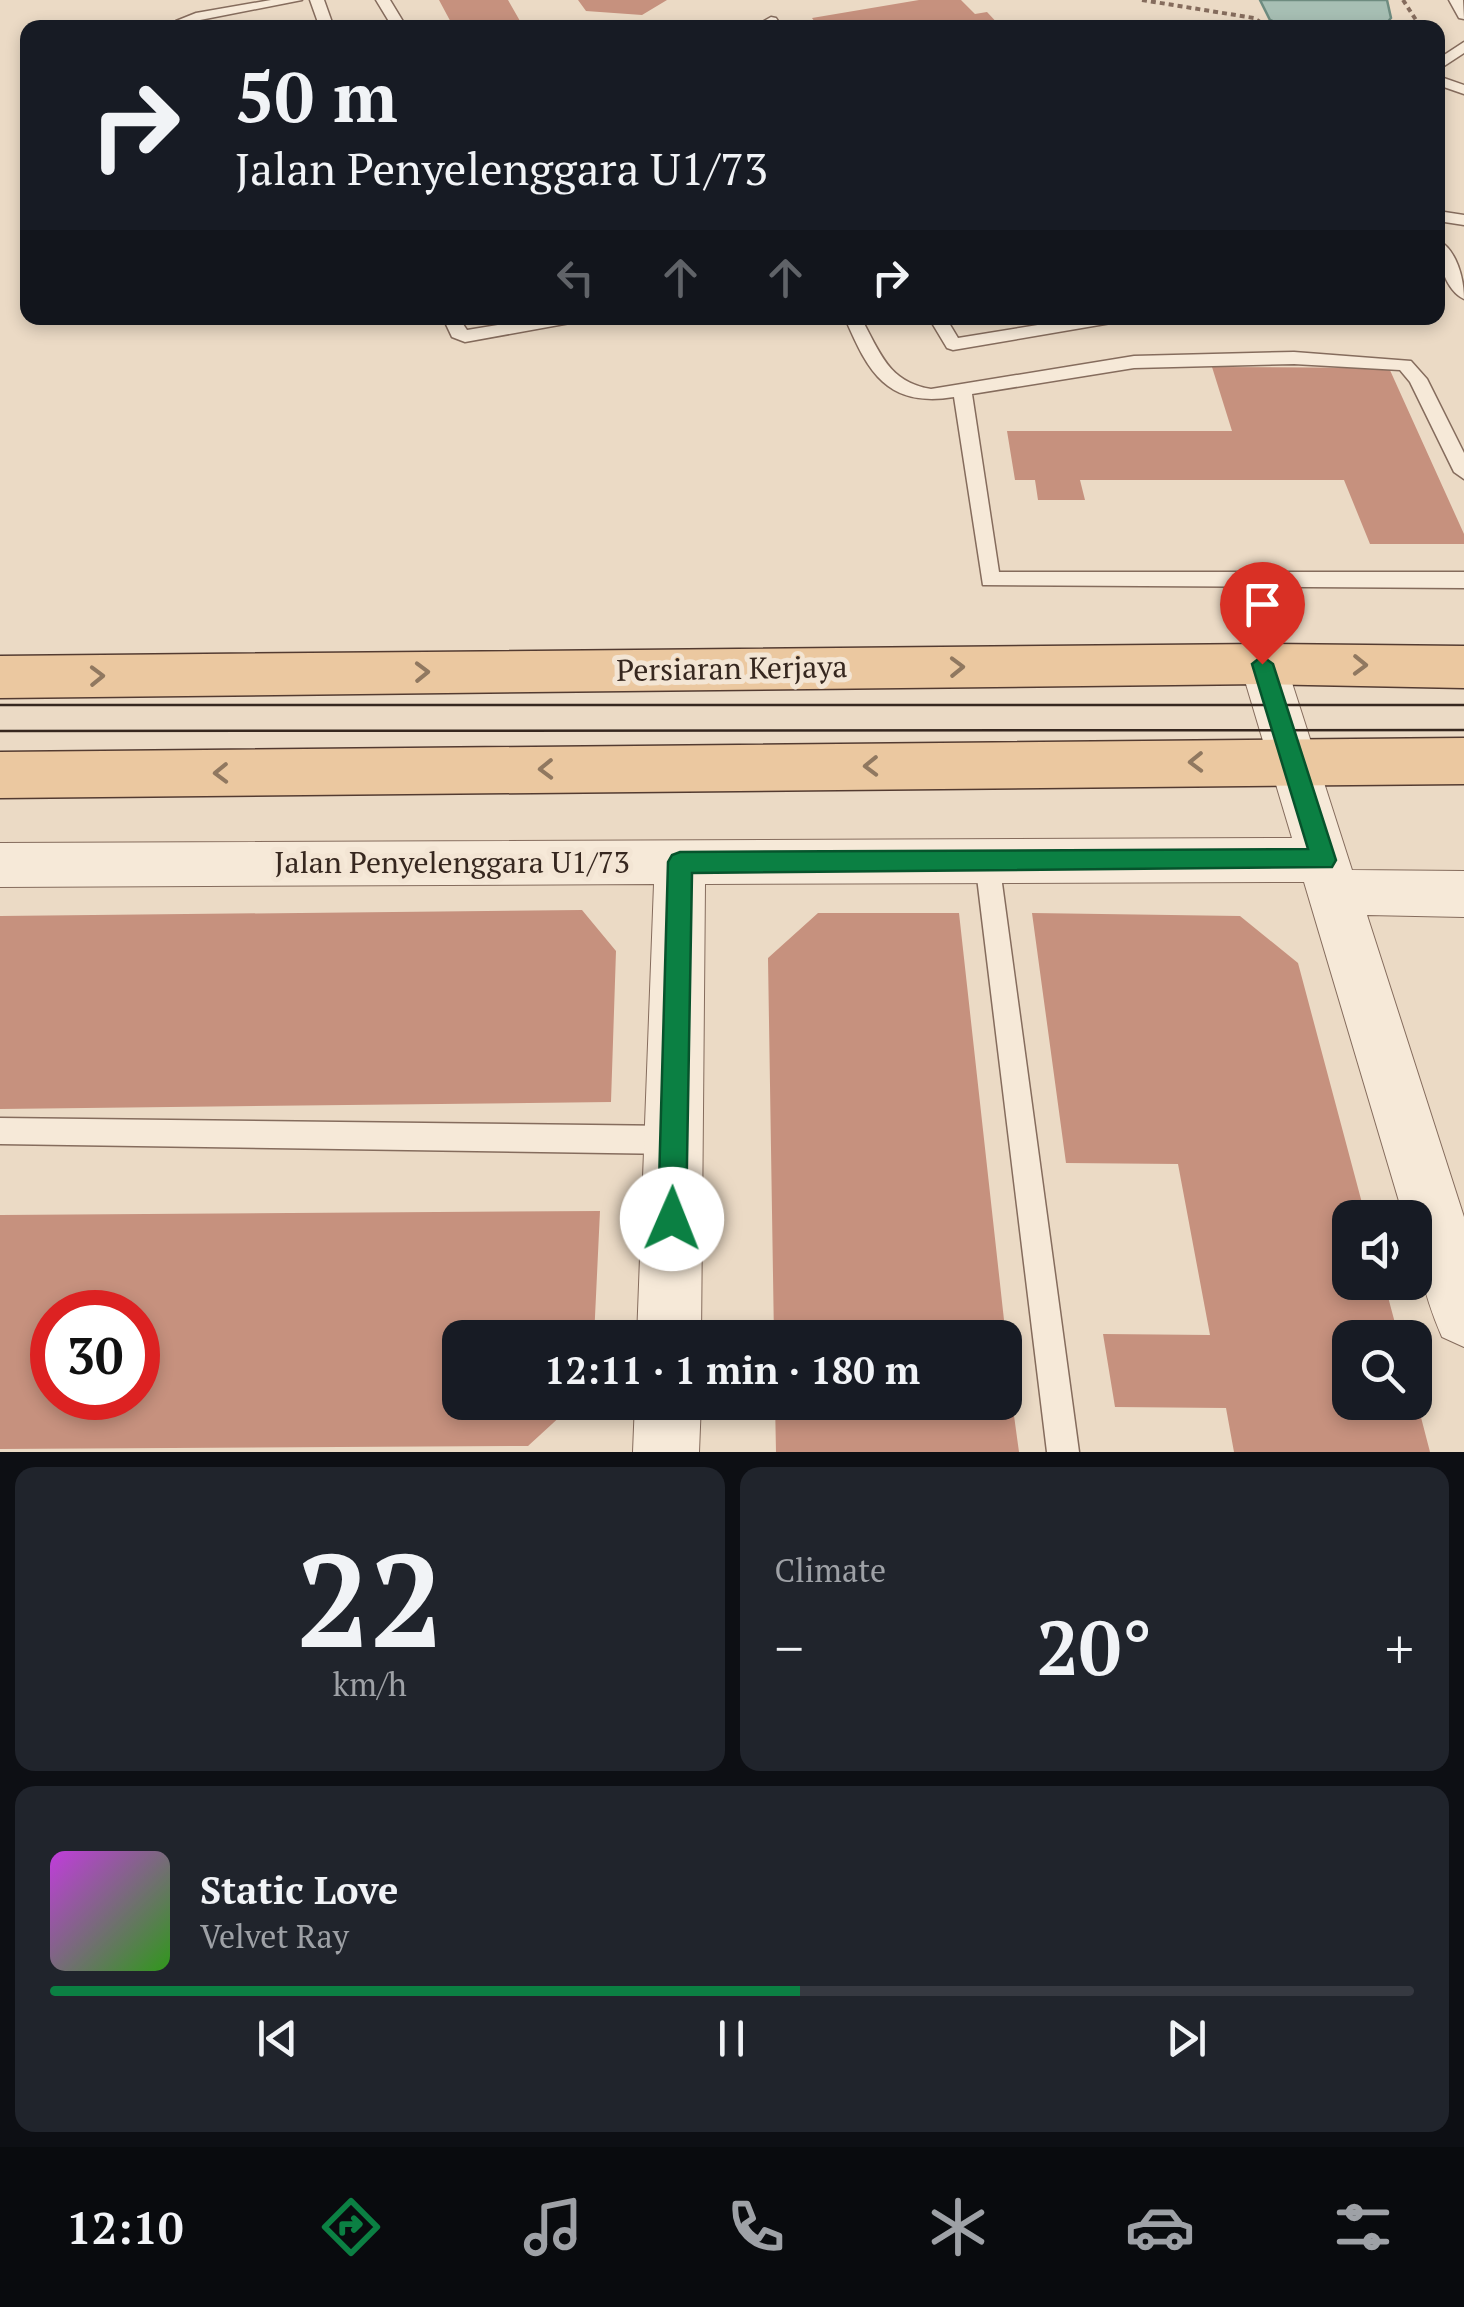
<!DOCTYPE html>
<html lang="en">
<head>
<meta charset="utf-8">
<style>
	:root { --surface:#171b24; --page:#20242c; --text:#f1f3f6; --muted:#9ea1a6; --line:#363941; --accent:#0b8043 }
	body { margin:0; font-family:"PT Serif",serif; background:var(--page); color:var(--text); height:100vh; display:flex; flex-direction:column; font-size:38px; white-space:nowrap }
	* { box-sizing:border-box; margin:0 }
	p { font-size:32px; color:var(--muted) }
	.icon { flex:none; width:55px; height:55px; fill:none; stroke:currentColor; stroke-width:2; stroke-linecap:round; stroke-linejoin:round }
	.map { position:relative; height:1452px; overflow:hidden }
	.sheet { display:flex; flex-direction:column; gap:15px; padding:15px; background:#0d0f14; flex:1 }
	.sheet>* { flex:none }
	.guide { position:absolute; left:20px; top:20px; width:1425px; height:305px; border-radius:20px; box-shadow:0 5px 15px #0003; background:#171b24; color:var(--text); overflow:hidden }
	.tools { position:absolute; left:1332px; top:1200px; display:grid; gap:20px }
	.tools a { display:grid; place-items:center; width:100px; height:100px; border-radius:20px; background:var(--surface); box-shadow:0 5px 15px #0003; font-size:50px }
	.speed { position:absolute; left:30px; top:1290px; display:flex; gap:20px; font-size:50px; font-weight:700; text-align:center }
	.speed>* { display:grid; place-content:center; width:130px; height:130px; border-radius:50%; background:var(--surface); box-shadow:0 5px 15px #0003; line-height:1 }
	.speed .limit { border:15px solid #d22; background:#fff; color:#111 }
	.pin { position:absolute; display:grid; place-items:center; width:85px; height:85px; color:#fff; margin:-102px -42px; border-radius:50% 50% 50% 0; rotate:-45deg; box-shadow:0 0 10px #0007 }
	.pin .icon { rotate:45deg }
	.me { position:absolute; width:110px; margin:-55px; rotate:1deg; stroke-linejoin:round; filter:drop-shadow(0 0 8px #0008) }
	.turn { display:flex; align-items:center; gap:35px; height:210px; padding:0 50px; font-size:45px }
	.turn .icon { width:130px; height:130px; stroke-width:2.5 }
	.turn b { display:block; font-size:70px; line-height:85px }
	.lanes { display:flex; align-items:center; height:95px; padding:0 50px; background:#0003; justify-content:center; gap:50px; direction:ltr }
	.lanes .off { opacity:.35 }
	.big { font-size:75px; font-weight:700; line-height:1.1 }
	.sheet .tile { flex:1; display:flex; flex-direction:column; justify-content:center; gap:15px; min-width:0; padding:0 35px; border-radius:20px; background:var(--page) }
	.sheet .dial { align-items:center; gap:0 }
	.dial b { font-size:130px; line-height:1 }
	.song { display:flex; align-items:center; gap:30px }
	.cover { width:120px; height:120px; border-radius:15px; background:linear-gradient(135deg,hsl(290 70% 55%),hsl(110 70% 35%)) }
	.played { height:10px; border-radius:5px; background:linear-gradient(90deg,var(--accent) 55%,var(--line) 55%) }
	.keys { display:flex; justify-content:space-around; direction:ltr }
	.heat { display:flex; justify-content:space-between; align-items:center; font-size:55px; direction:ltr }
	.sheet .tiles { flex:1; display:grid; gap:15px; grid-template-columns:1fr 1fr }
	.tile:last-child { grid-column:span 2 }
	.trip { position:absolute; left:442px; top:1320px; width:580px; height:100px; border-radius:20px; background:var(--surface); box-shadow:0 5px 15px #0003; font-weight:700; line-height:100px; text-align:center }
	.menu { display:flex; height:160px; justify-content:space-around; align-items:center; background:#090b0e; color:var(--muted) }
	.menu .icon { width:70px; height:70px }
	.menu .on { color:var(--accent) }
	.menu b { font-size:45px; color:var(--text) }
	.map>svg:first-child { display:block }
	.water { fill:#a7bfb4; stroke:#6e8c80; stroke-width:2.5 }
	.building { fill:#c6917e; fill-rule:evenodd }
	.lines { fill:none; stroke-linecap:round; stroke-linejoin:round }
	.service-casing { stroke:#856c5d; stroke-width:3 }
	.minor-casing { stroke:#856c5d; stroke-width:2 }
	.primary-casing { stroke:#533b31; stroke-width:3 }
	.path { stroke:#856c5d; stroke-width:4; stroke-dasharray:5 4; stroke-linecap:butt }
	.service { fill:#f6e9d8; fill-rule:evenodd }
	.minor { fill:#f6e9d8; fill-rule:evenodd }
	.primary { fill:#ebc8a0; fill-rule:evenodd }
	.tram { stroke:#36271f; stroke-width:2.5 }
	.oneway { stroke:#907860 }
	.route { fill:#0b8043; stroke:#07532c; stroke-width:2.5 }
	.labels { text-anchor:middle; stroke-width:10; stroke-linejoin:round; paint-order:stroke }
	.street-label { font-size:30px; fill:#36271f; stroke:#f3e5d4 }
</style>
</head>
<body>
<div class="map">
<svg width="1464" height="1452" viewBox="0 0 1464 1452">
	<rect width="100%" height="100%" fill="#ebdac5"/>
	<path class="water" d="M1260 0H1387L1391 18 1383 27H1286L1270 20Z"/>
	<path class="building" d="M439 0H508L524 28H454Z
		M578 0H667L642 15 586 11Z
		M919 0H961L975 14 987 12 1002 28H954L951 24 819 28 812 18Z
		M1212 367 1389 368 1464 534V544H1370L1344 480H1080L1085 500H1038L1035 480H1015L1007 431H1232Z
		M582 910 616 951 611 1102 0 1109V916Z
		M818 913H959L1006 1338H774L768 958Z
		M1032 913 1240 916 1298 963 1366 1218H1350V1282H1384L1399 1338H1350V1402H1417L1430 1452H1234L1226 1408 1115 1407 1103 1334 1210 1335 1178 1164 1066 1163Z
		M600 1211 594 1338H460V1402H576L528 1446 0 1449V1215ZM52 1312H138V1398H52Z
		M1005 1350 1019 1452H776L775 1402H1005Z"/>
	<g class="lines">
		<defs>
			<path id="service" d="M271 0H302L200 20 188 28H174L176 21 196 13Z
				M310 0H324L334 28H320Z
				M376 0H390L407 28H393Z
				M1449 0H1463L1464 19 1459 18Z
				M771 17 776 18 783 28H769L764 21Z
				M1464 42V53L1438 70V59Z
				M1438 76 1464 85V94L1438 85Z
				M1438 211 1464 215V225L1438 221Z
				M1438 240C1457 250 1464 279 1464 299 1445 290 1437 259 1438 240Z
				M443 318H459L467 330 541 318H579L570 323 465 342 452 337Z
				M845 318H861C880 352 888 382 931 389L1134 356 1294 352 1411 361 1427 379 1464 453V479L1454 472 1410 382 1400 370 1294 364 1134 368 972 394 999 572H1464V588L983 585 954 397C887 408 868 372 845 318Z
				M929 318H946L958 338 1081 318H1120L1111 323 953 350 947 348Z
				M987 851 996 854 999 861 1079 1452H1047L975 861 978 854Z
				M0 1118 674 1126 684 1130 688 1140 684 1150 674 1154 0 1144Z"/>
			<path id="minor" d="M1263 646 1279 651 1286 664 1352 870 1464 871V917L1367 915 1464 1217V1347L1442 1337C1425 1298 1415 1260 1415 1218H1404L1304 882 705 884 701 1338H637L654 884 0 887V843L1292 838 1240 664 1247 651Z
				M635 1402H701L699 1452H633Z"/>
			<path id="primary" d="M1263 644 1464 646V688L1263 684 0 698V656Z
				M1464 738V784L0 798V752Z"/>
		</defs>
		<use href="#service" class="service-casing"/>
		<use href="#minor" class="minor-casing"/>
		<use href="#primary" class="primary-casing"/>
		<path class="path" d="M1142 0 1254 18 1269 28
			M1403 0 1416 20 1412 28"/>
		<use href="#service" class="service"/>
		<use href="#minor" class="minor"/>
		<use href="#primary" class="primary"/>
		<path class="tram" d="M0 705H1464
			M0 731 1464 730"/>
	</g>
	<defs><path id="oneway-chevron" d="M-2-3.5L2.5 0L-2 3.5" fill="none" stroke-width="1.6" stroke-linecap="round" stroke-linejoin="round" transform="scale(2.5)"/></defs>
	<g class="oneway">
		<use href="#oneway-chevron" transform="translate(1360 665) rotate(1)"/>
		<use href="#oneway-chevron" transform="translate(957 667) rotate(-1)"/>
		<use href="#oneway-chevron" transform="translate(422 672) rotate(-1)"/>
		<use href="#oneway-chevron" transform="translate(97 676) rotate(-1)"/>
		<use href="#oneway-chevron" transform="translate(1196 762) rotate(179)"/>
		<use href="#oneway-chevron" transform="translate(871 766) rotate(179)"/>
		<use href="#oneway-chevron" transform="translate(546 769) rotate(179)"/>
		<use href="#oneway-chevron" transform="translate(221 773) rotate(179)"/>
	</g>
	<path class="route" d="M1262 656 1273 664 1336 860 1332 867 692 873 686 1219 682 1229 672 1233 662 1229 658 1219 668 862 672 855 680 852 1308 849 1252 664Z"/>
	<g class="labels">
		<g class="street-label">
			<text transform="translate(732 669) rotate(-1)" y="10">Persiaran Kerjaya</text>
			<text x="452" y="873">Jalan Penyelenggara U1/73</text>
		</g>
	</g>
</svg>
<div class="tools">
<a><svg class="icon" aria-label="sound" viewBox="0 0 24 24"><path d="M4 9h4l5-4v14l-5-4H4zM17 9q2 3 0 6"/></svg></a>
<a><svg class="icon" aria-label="search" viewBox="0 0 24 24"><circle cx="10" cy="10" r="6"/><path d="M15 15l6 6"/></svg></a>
</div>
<div class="speed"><div class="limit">30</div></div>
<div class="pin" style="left:1262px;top:664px;background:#d93025"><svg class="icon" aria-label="arrive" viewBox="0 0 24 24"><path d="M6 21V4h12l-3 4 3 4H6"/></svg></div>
<svg class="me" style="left:672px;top:1219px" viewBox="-20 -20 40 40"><circle r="19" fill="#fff"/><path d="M0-13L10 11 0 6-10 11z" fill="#0b8043"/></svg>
<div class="trip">12:11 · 1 min · 180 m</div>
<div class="guide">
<div class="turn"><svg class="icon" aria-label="right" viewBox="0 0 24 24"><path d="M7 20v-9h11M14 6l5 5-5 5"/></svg><div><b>50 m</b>Jalan Penyelenggara U1/73</div></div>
<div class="lanes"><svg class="icon off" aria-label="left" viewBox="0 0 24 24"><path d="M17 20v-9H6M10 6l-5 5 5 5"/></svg><svg class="icon off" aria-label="ahead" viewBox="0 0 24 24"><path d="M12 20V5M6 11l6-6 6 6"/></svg><svg class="icon off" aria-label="ahead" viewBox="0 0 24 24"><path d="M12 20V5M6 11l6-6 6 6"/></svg><svg class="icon" aria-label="right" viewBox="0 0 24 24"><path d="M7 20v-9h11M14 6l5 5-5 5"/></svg></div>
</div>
</div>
<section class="sheet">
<div class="tiles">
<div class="tile dial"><b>22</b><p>km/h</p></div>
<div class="tile"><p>Climate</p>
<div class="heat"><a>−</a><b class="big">20°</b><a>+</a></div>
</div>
<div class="tile">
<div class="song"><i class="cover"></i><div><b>Static Love</b><p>Velvet Ray</p></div></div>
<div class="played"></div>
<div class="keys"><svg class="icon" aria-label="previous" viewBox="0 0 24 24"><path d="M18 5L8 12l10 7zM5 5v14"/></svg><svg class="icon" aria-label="pause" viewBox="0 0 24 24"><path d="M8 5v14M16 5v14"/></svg><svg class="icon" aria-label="next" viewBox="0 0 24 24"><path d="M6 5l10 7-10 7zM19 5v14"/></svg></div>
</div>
</div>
</section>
<nav class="menu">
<b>12:10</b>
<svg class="icon on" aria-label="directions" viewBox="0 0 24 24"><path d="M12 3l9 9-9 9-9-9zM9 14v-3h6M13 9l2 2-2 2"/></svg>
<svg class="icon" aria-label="music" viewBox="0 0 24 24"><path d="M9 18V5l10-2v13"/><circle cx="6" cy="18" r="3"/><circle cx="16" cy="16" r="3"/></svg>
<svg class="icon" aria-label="phone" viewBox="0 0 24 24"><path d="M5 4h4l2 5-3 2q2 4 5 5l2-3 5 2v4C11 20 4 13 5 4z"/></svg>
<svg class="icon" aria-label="climate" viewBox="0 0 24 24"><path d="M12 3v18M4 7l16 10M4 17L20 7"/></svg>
<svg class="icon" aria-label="car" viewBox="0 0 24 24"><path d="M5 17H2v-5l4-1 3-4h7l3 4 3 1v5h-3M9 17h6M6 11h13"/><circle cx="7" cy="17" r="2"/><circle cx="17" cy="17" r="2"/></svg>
<svg class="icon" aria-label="filters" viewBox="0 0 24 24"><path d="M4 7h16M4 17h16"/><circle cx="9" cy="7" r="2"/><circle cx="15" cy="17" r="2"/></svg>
</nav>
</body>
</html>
